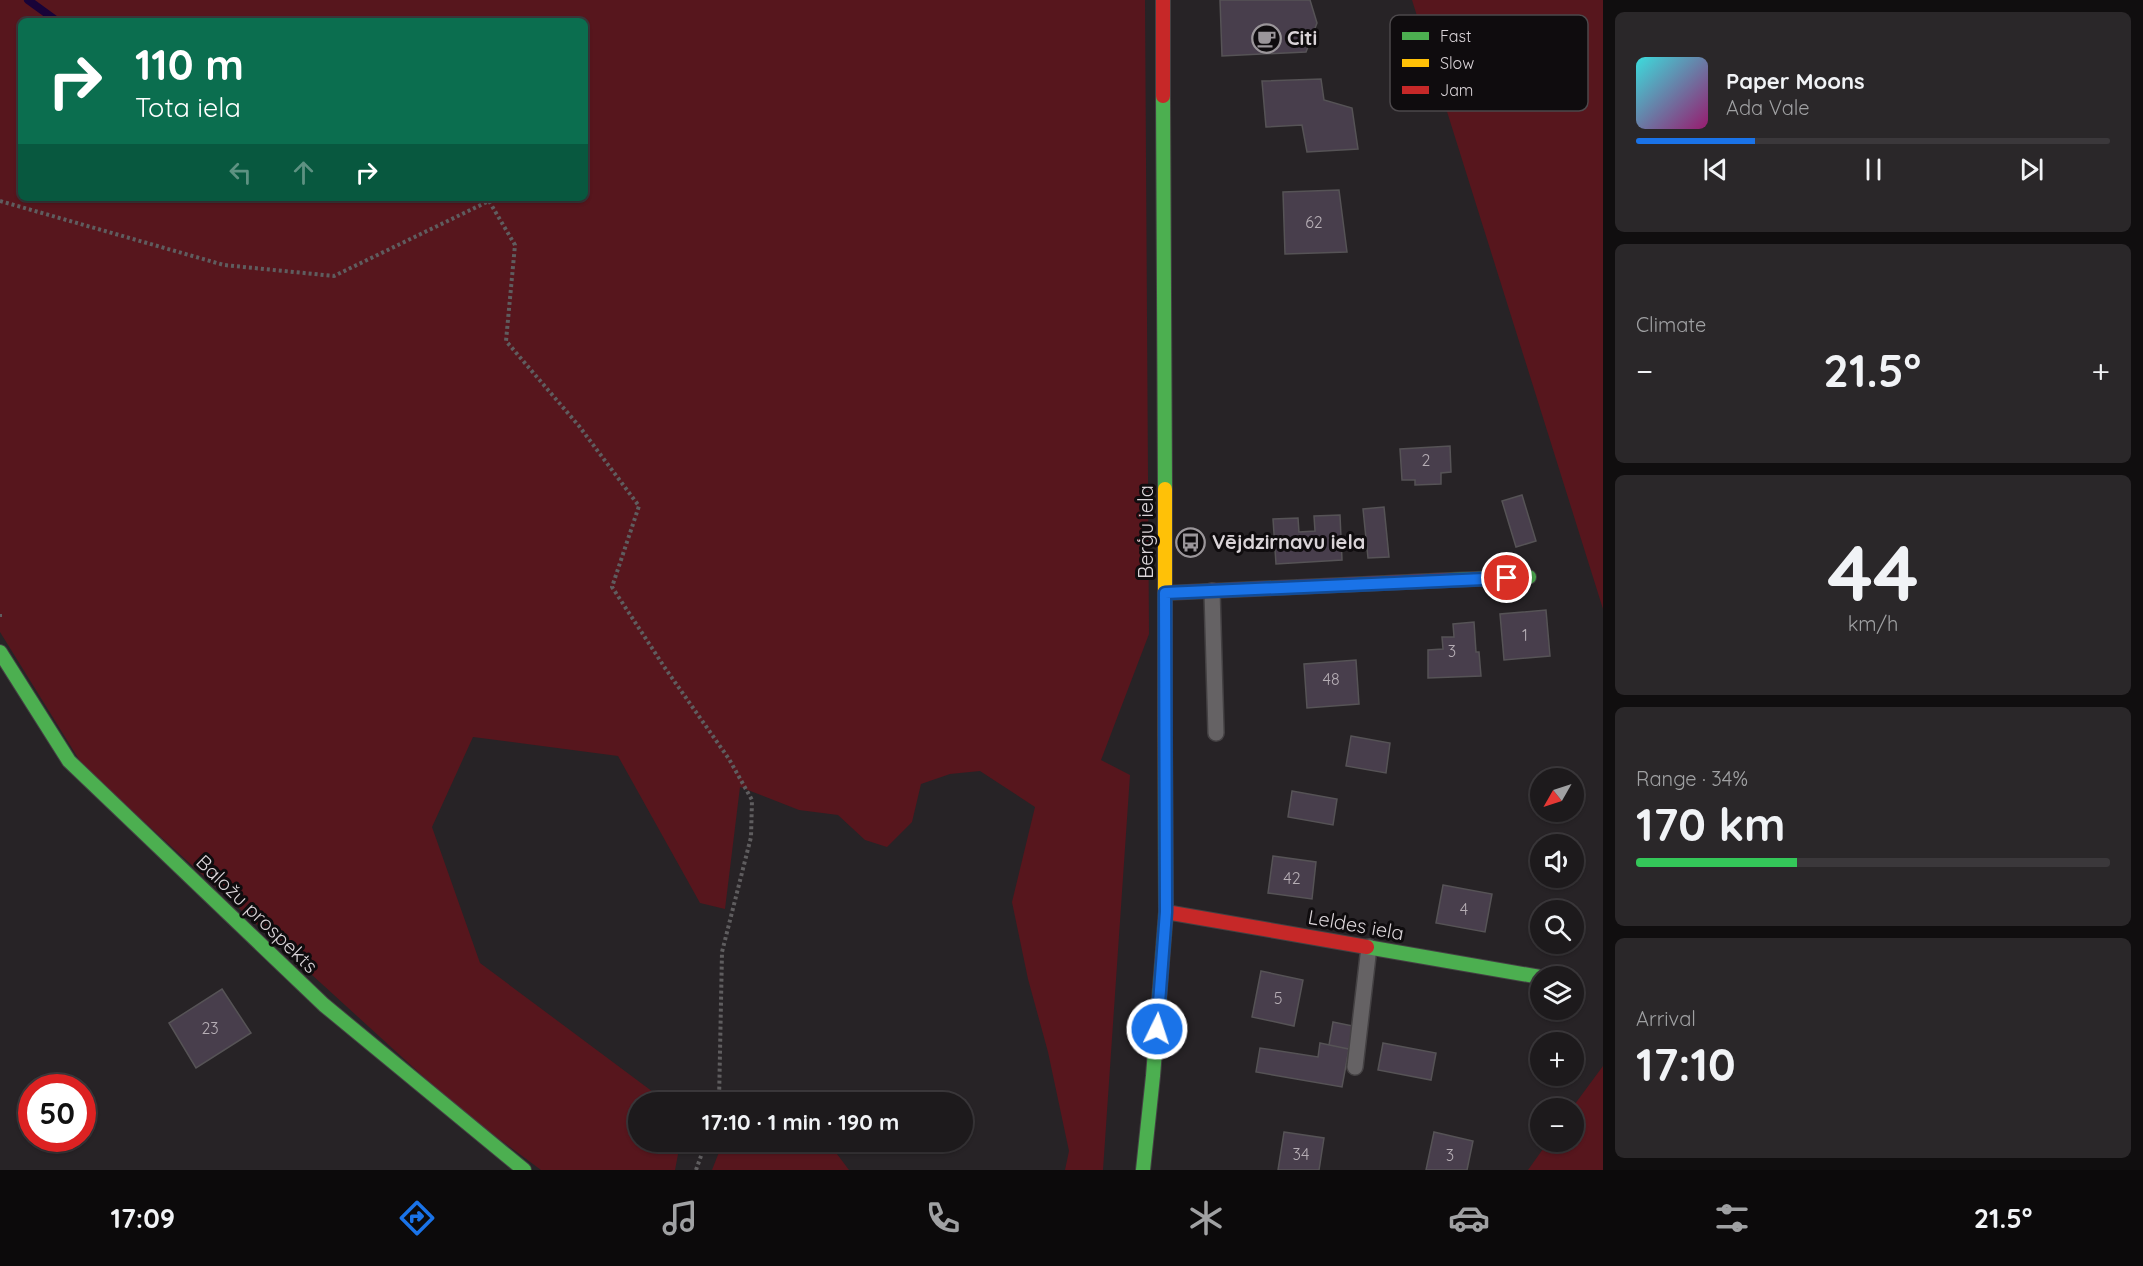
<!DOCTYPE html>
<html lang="en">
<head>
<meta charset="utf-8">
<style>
	:root { --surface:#1d1a1c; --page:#2a2729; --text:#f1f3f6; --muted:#a0a1a3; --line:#3b383b; --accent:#1a73e8 }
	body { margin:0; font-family:Quicksand,sans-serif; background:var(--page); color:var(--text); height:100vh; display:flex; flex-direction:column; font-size:22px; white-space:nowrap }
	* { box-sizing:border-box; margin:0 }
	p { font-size:20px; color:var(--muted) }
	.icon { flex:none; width:33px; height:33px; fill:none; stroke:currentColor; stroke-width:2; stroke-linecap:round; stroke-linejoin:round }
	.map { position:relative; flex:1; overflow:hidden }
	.side { display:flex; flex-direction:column; gap:12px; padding:12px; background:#100e0f; width:540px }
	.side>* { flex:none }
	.banner { position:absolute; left:18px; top:18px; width:570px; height:183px; border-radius:9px; box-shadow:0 2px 4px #0004,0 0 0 2px var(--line); background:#0b6e4f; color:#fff; overflow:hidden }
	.needle { width:39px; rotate:231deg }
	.fabs { position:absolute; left:1530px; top:768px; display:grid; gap:12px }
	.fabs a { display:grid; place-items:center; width:54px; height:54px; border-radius:50%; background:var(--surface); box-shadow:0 2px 4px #0004,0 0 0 2px var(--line); font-size:30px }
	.speed { position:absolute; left:18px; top:1074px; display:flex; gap:12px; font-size:30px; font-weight:700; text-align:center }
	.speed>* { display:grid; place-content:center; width:78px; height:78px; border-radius:50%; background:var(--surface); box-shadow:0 2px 4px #0004,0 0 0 2px var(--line); line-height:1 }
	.speed .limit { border:9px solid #d22; background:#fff; color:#111 }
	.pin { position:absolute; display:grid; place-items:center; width:51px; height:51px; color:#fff; margin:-26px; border:3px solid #fff; border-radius:50%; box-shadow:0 2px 6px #0007 }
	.me { position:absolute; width:66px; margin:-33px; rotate:4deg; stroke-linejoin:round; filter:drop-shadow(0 0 4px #0008) }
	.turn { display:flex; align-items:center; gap:21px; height:126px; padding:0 18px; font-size:27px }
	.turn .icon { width:78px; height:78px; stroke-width:2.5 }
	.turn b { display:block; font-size:42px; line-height:51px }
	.lanes { display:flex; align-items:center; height:57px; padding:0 18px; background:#0003; justify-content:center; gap:30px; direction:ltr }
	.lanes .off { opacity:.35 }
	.big { font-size:45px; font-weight:800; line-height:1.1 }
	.side .card { flex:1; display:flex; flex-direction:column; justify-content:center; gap:9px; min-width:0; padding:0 21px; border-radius:9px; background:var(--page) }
	.side .dial { align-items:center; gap:0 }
	.dial b { font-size:78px; line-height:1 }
	.song { display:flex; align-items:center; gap:18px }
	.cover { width:72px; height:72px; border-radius:9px; background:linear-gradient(135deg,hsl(180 70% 55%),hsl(320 70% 35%)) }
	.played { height:6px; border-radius:3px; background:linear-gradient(90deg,var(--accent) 25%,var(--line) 25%) }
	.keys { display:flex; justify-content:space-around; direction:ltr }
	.heat { display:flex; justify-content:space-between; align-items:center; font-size:33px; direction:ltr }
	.charge { height:9px; border-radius:4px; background:linear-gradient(90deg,#34c759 34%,var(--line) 0) }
	.trip { position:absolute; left:628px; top:1092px; width:345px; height:60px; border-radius:30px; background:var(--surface); box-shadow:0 2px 4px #0004,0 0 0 2px var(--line); font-weight:800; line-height:60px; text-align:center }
	.tabs { display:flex; height:96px; justify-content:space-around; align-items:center; background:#0c0a0b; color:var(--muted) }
	.tabs .icon { width:42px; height:42px }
	.tabs .active { color:var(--accent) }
	.tabs b { font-size:27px; color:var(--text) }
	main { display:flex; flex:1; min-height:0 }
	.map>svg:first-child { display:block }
	.green { fill:#57161d; fill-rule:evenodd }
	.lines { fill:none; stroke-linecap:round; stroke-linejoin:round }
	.stream { stroke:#180338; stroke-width:8 }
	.building { fill:#483e4c; stroke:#565356; stroke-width:1.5 }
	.lane-casing { stroke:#444143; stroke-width:18 }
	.fast-casing { stroke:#444143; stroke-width:16 }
	.slow-casing { stroke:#444143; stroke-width:16 }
	.jam-casing { stroke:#444143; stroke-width:16 }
	.path { stroke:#5f5d5f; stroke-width:4; stroke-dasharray:3 3; stroke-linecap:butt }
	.lane { stroke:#656264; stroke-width:15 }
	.fast { stroke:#4caf50; stroke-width:14 }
	.slow { stroke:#ffc107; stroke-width:14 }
	.jam { stroke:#c62828; stroke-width:14 }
	.route-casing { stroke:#114b97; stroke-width:15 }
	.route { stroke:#1a73e8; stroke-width:10 }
	.labels { text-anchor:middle; stroke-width:6; stroke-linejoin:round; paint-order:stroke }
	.number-label { font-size:16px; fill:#b6aeb5 }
	.poi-label { font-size:20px; font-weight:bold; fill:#dad4d8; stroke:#0f0c0e; text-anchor:start }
	.street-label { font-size:20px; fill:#dad4d8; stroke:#0f0c0e }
	.key { fill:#0f0c0e; stroke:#4c484b; stroke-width:1.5 }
	.key-label { font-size:16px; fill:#dad4d8 }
</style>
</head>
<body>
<main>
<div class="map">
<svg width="1603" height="1170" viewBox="0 0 1603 1170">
	<rect width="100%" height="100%" fill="#272326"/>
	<path class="green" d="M0 0H1145L1149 634 1101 760 1130 775 1103 1170H1065L1069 1151 1048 1052 1028 979 1012 902 1035 807 980 771 950 774 921 784 912 822 887 847 865 840 838 815 799 810 740 787 725 909 700 903 618 756 473 737 432 827 480 963 653 1092 658 1102H639V1142H679L680 1144 675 1170H541L460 1110 83 766 0 632ZM21 21H585V198H21Z
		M1412 0H1603V609Z
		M1603 1066V1170H1528L1548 1142H1574L1572 1108Z
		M723 1142H828L849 1170H712Z"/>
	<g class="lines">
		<path class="stream" d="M28 0 57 21"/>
	</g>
	<path class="building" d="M1220 0H1310L1317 23 1306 52 1222 56Z
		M1321 79 1324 100 1352 108 1358 149 1307 152 1302 125 1266 127 1262 81Z
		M1339 190 1347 252 1285 254 1283 192Z
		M1450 446 1451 472 1441 473V484L1415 485V480H1402L1400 449Z
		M1522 495 1536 541 1516 547 1502 501Z
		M1384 507 1389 557 1368 558 1363 509Z
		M1340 515 1342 560 1276 564 1273 519 1298 518 1299 532 1315 531 1314 516Z
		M1546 610 1550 656 1504 660 1500 614Z
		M1474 622 1476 652H1479L1481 676 1428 678V650L1443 649 1442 637H1454L1453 624Z
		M1356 660 1359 704 1307 708 1304 664Z
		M1351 736 1390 743 1386 773 1346 766Z
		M1292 791 1337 799 1333 825 1288 817Z
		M1273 856 1316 862 1312 899 1268 893Z
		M1443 885 1492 894 1485 932 1436 923Z
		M1261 971 1303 980 1294 1026 1252 1017Z
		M222 989 251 1033 196 1068 169 1023Z
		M1333 1022 1353 1026 1349 1049 1329 1045Z
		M1320 1043 1349 1049 1342 1087 1256 1072 1260 1048 1318 1057Z
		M1383 1043 1436 1053 1431 1080 1378 1070Z
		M1284 1132 1324 1138 1319 1170H1278Z
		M1434 1132 1473 1141 1467 1170H1426Z"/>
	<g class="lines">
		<defs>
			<path id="lane" d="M1212 591 1216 733
				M1355 1067 1369 947"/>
			<path id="fast" d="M1163 96 1165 489
				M1450 580 1529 577
				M0 652 69 761 324 1005 524 1170
				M1367 947 1540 977
				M1143 1170 1153 1076 1166 912 1165 736"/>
			<path id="slow" d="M1165 489V736"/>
			<path id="jam" d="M1163 0V96
				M1165 593 1450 580
				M1166 912 1367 947"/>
		</defs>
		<use href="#lane" class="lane-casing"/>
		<use href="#fast" class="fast-casing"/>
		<use href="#slow" class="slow-casing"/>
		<use href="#jam" class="jam-casing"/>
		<path class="path" d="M0 201 224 265 334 276 489 201 515 245 506 341 579 426 639 506 612 587 665 668 729 759 752 800 751 837 722 952 719 1102
			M0 614V619
			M696 1170 706 1142"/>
		<use href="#lane" class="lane"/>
		<use href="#fast" class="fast"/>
		<use href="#slow" class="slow"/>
		<use href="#jam" class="jam"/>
	</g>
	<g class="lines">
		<defs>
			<path id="route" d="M1157 1029 1166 912 1165 593 1507 578"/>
		</defs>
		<use href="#route" class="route-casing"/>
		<use href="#route" class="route"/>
	</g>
	<defs>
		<symbol id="cafe-ring" viewBox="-11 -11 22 22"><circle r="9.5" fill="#0f0c0e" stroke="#9b969a" stroke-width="1.5"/><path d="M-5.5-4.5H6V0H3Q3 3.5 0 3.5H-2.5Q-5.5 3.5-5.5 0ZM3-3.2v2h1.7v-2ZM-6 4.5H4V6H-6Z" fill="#9b969a"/></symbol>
		<symbol id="bus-ring" viewBox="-11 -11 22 22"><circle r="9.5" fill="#0f0c0e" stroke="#9b969a" stroke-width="1.5"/><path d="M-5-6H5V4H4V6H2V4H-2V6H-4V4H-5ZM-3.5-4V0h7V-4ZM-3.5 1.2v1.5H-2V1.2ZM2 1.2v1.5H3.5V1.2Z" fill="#9b969a"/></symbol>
	</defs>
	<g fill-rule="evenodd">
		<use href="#cafe-ring" x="1250" y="22" width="33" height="33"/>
		<use href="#bus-ring" x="1174" y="526" width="33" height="33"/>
	</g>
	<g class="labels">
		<g class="number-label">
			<text x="1314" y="228">62</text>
			<text x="1426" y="466">2</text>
			<text x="1525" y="641">1</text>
			<text x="1452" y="657">3</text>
			<text x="1331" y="685">48</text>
			<text x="1292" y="884">42</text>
			<text x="1464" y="915">4</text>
			<text x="1278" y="1004">5</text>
			<text x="210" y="1034">23</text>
			<text x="1301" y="1160">34</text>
			<text x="1450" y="1161">3</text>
		</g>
		<g class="poi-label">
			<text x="1287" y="45">Citi</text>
			<text x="1212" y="549">Vējdzirnavu iela</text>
		</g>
		<g class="street-label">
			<text transform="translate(1146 532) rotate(-90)" y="7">Berģu iela</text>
			<text transform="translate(257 914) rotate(44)" y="7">Baložu prospekts</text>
			<text transform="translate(1356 925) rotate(10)" y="7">Leldes iela</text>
		</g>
	</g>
	<rect x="1390" y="15" width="198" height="96" rx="9" class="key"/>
	<rect x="1402" y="32" width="27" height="8" fill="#4caf50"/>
	<rect x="1402" y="59" width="27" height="8" fill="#ffc107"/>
	<rect x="1402" y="86" width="27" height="8" fill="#c62828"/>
	<g class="key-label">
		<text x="1440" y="42">Fast</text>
		<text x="1440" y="69">Slow</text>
		<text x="1440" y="96">Jam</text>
	</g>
</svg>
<div class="fabs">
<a><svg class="needle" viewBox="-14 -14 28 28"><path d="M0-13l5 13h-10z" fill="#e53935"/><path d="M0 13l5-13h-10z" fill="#a0a1a3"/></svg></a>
<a><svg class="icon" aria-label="sound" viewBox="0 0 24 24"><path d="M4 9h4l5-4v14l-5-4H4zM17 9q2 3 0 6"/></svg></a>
<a><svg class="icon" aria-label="search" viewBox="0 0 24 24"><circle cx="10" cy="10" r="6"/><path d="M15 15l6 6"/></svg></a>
<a><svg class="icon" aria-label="layers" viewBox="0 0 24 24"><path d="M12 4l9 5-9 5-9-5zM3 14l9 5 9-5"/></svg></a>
<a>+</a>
<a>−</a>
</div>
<div class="speed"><div class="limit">50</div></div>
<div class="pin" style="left:1507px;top:578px;background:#d93025"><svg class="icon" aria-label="arrive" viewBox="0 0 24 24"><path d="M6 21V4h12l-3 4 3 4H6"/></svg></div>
<svg class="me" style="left:1157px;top:1029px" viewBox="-20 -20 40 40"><circle r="17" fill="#1a73e8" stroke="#fff" stroke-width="3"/><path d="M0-11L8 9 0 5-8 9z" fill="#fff"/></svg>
<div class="trip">17:10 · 1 min · 190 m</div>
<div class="banner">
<div class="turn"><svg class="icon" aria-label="right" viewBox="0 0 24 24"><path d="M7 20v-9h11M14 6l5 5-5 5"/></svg><div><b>110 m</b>Tota iela</div></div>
<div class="lanes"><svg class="icon off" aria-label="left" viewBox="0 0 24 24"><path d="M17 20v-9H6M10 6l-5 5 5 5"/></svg><svg class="icon off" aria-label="ahead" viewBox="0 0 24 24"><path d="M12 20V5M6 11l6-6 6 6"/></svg><svg class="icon" aria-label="right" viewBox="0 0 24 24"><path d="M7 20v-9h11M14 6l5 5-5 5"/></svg></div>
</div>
</div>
<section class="side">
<div class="card">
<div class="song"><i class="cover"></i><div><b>Paper Moons</b><p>Ada Vale</p></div></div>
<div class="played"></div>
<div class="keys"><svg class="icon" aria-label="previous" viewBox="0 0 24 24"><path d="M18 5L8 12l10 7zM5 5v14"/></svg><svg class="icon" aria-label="pause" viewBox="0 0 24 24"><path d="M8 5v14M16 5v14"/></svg><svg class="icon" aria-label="next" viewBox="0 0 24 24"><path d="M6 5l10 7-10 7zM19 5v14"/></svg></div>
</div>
<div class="card"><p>Climate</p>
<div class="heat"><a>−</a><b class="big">21.5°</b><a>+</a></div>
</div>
<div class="card dial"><b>44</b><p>km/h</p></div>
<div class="card"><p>Range · 34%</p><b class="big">170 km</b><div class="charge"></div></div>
<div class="card"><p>Arrival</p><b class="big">17:10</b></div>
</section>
</main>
<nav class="tabs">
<b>17:09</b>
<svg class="icon active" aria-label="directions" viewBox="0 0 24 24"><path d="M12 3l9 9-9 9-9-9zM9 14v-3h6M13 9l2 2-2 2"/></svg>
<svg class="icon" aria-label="music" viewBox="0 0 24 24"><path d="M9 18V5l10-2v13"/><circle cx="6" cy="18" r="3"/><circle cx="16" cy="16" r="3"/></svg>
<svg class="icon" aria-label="phone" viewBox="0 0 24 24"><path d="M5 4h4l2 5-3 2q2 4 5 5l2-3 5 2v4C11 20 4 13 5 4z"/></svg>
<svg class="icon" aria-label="climate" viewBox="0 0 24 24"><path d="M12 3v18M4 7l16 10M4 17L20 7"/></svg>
<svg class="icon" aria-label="car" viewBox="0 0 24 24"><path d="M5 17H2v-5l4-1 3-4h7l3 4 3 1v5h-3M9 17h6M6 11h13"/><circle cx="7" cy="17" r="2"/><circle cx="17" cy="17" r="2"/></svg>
<svg class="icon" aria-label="filters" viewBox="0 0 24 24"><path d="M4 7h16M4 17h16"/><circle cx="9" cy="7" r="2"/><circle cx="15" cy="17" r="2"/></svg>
<b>21.5°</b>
</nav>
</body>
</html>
